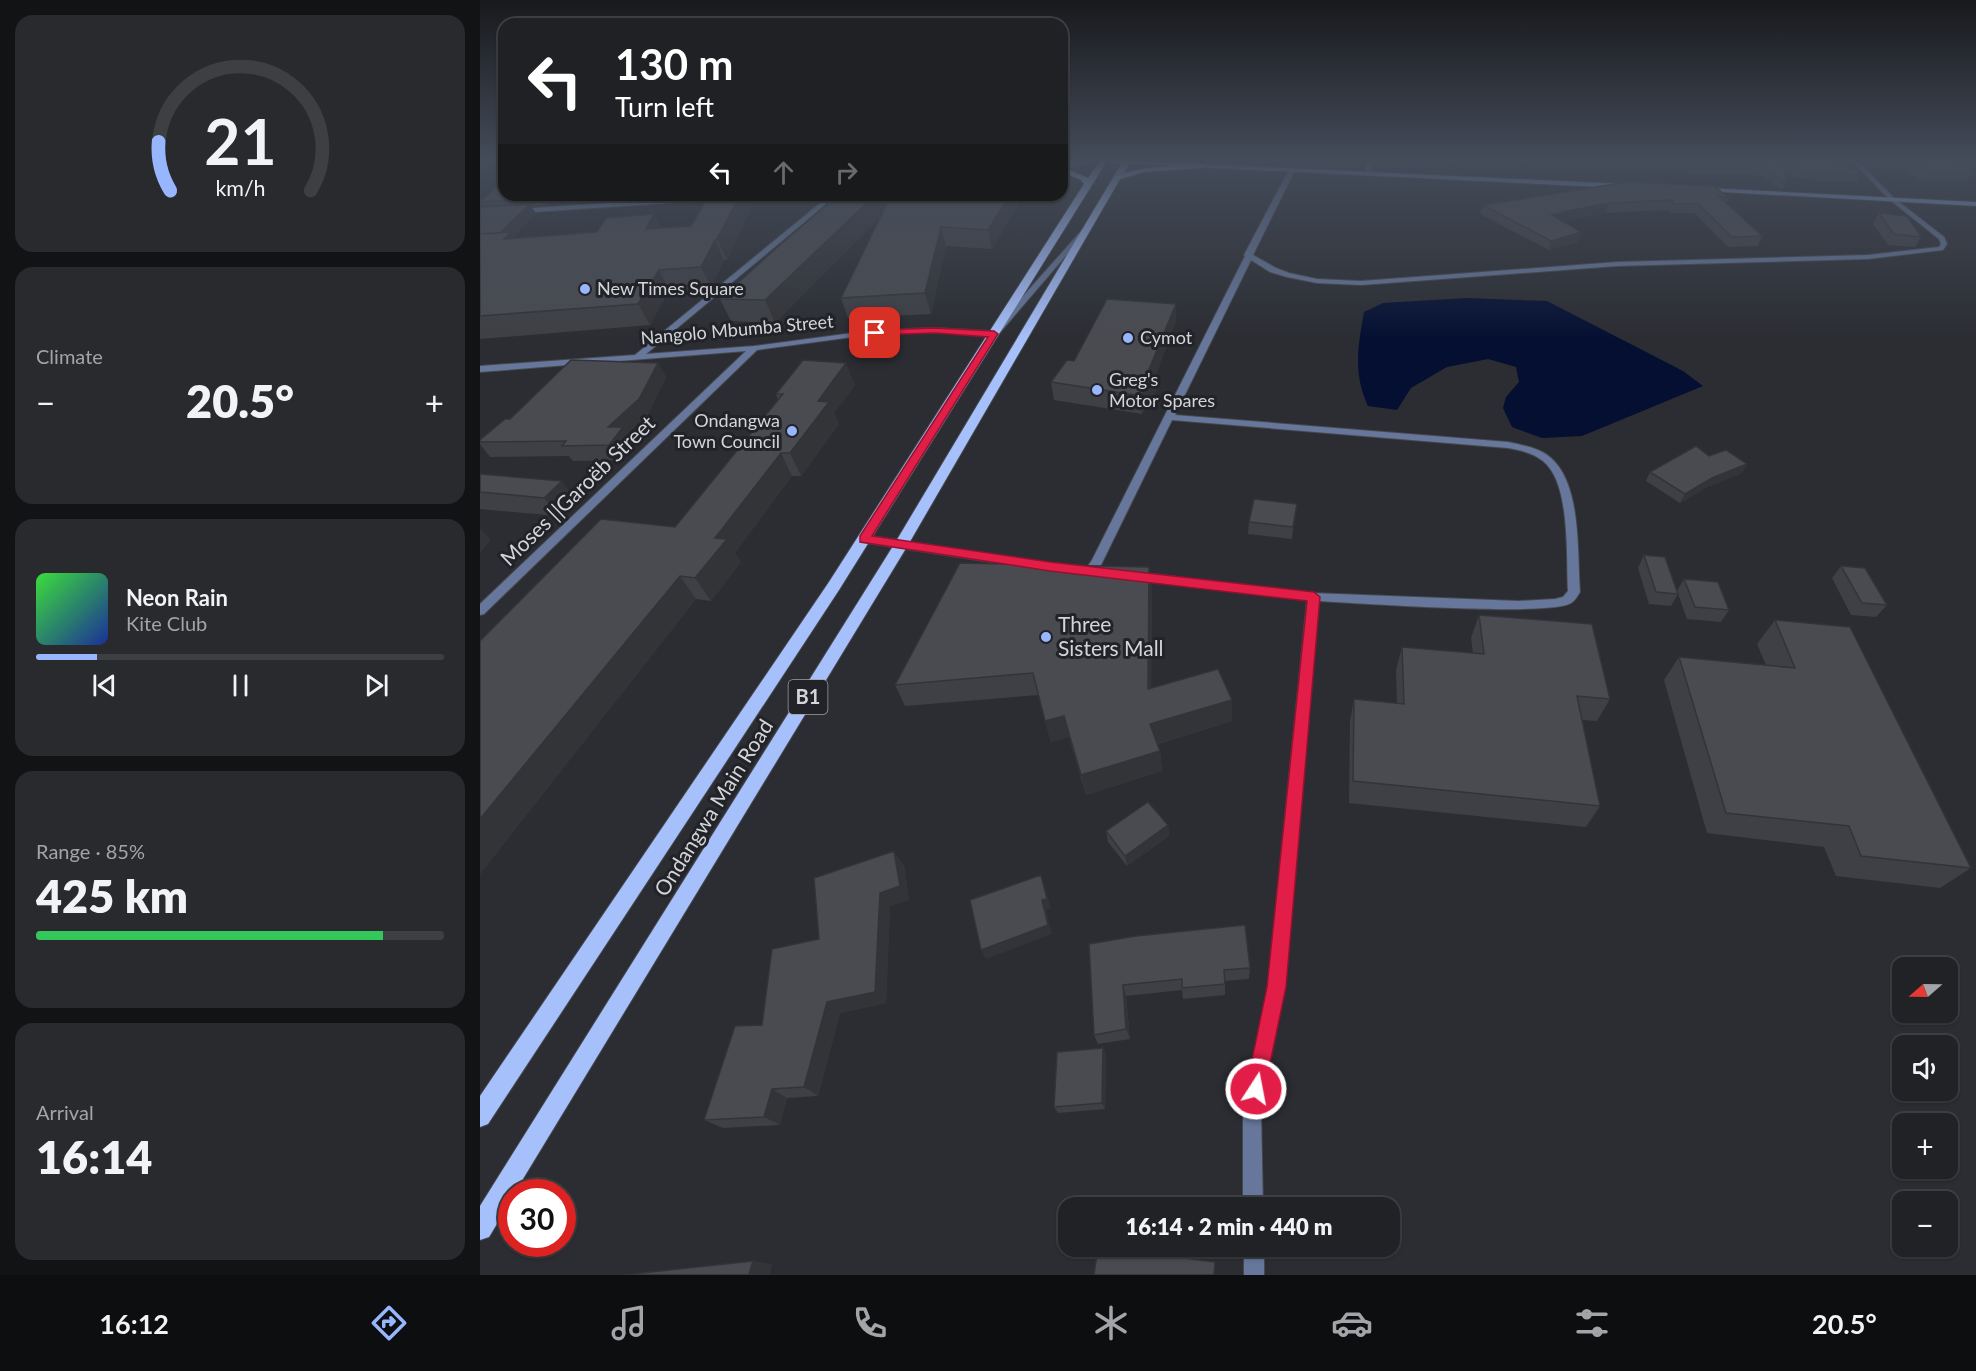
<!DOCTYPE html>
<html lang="en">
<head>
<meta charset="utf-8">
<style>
	:root { --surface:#202226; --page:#282a2e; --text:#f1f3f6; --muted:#a2a4a7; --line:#3d3f43; --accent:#97b6fd }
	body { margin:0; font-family:Lato,sans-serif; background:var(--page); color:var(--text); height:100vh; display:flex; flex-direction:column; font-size:22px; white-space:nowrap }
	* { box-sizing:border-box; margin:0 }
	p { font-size:20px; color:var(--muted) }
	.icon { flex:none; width:33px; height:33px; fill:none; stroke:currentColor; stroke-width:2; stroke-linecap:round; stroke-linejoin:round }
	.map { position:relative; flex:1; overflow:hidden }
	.sheet { display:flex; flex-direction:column; gap:15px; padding:15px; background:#121315; width:480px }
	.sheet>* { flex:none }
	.guide { position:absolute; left:18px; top:18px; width:570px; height:183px; border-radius:18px; box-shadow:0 2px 4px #0004,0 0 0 2px var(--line); background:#202124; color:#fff; overflow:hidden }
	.needle { width:39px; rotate:250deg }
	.buttons { position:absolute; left:1412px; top:957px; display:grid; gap:12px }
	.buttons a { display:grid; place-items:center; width:66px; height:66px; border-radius:12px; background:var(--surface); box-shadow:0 2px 4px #0004,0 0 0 2px var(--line); font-size:30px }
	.speed { position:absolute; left:18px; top:1179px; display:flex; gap:12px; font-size:30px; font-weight:700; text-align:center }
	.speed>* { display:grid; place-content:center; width:78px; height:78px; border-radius:50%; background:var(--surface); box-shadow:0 2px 4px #0004,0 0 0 2px var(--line); line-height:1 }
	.speed .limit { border:9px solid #d22; background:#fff; color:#111 }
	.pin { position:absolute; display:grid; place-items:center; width:51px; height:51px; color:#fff; margin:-26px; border-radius:12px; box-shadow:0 3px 9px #0006 }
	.me { position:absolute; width:66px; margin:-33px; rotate:11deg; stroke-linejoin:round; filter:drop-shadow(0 0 4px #0008) }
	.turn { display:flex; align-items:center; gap:21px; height:126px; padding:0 18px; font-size:27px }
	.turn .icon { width:78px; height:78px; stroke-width:2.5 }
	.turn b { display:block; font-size:42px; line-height:51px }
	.lanes { display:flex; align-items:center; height:57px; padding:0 18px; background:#0003; justify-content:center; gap:30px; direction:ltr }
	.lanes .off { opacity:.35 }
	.big { font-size:45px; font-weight:800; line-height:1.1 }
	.sheet .card { flex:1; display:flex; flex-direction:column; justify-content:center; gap:9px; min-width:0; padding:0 21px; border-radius:18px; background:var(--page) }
	.sheet .dial { align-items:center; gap:0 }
	.dial svg { height:156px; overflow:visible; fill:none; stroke:var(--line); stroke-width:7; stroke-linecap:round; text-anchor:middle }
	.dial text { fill:var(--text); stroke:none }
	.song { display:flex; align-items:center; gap:18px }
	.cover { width:72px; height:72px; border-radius:9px; background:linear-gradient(135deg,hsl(120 70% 55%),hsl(230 70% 35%)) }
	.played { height:6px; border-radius:3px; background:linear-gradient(90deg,var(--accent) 15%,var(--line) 15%) }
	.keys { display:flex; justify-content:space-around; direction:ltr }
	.heat { display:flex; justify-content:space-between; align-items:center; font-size:33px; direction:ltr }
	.charge { height:9px; border-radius:4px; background:linear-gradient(90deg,#34c759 85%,var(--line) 0) }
	.trip { position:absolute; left:578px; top:1197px; width:342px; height:60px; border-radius:18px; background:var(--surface); box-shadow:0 2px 4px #0004,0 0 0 2px var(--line); font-weight:800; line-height:60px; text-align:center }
	.tab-bar { display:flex; height:96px; justify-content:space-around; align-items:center; background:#0d0e0f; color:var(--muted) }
	.tab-bar .icon { width:42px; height:42px }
	.tab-bar .active { color:var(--accent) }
	.tab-bar b { font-size:27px; color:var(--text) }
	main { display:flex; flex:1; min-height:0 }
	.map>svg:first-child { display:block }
	.water { fill:#050f32 }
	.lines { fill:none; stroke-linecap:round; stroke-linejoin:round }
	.street-casing { stroke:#46484d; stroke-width:2 }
	.secondary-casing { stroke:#46484d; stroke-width:2 }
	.primary-casing { stroke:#46484d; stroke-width:2 }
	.street { fill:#66779b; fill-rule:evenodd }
	.secondary { fill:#86a0d9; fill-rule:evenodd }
	.primary { fill:#a6c0fc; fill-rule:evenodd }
	.wall { fill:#3f4045 }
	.shaded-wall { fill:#333438 }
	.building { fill:#494b50; stroke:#333438; stroke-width:1.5 }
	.route { fill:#e11d48; stroke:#92132f; stroke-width:1.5 }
	.poi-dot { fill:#97b6fd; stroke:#212328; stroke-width:2 }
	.labels { text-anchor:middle; stroke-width:6; stroke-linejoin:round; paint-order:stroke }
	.far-poi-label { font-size:18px; fill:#d3d5d8; stroke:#212328; text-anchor:start }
	.far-street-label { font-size:18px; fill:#d3d5d8; stroke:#212328 }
	.shield { fill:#212328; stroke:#9ea0a3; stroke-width:1.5 }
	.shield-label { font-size:20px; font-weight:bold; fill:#d3d5d8 }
	.street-label { font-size:21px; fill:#d3d5d8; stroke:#212328 }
	.poi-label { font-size:21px; fill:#d3d5d8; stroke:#212328; text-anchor:start }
</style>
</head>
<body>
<main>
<section class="sheet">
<div class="card dial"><svg viewBox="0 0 100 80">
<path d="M14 69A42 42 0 1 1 86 69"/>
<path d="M14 69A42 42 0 0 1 8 44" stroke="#97b6fd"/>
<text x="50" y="56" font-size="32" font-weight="700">21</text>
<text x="50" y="72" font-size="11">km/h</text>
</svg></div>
<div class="card"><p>Climate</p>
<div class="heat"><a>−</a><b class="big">20.5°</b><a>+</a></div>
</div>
<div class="card">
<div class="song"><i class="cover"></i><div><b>Neon Rain</b><p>Kite Club</p></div></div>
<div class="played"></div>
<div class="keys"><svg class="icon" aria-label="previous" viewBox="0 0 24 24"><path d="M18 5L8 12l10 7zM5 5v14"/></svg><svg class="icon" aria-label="pause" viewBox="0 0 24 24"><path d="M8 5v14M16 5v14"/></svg><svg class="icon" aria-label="next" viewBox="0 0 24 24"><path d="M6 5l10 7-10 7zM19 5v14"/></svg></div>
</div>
<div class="card"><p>Range · 85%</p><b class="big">425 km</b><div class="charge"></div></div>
<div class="card"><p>Arrival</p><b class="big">16:14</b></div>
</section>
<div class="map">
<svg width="1496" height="1275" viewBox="0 0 1496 1275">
	<rect width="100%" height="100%" fill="#2b2d32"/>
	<path class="water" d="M987 298 1067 301 1203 371 1223 386 1102 436 1062 438 1032 427 1023 408 1026 397 1039 382 1036 367 1008 359 967 367 931 388 917 410 888 406C873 374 878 346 884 312L903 303Z"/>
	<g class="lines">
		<defs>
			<path id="street" d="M610 161H624L582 168V164Z
				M886 161H892L891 175 886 174Z
				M1372 161H1378L1414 198 1464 237 1467 244 1463 250 1388 259 1137 266 881 285 837 283 807 277 790 272 771 260 695 415 1028 442C1042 445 1060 448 1071 458 1102 485 1097 554 1100 592 1098 595 1095 601 1091 603 1070 617 876 603 838 601L804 987 781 1110 783 1208H763V1110L788 987 827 600 656 580 650 576 656 572 833 593 1039 601 1075 599 1083 597 1088 591C1086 557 1091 483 1063 461 1053 453 1040 450 1028 448L692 420 621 565 615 573 597 572 595 569 597 566H608L612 560 765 256 764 255 809 170 812 168 815 170 773 255 796 268 809 273 837 279 881 281 1137 262 1388 255 1459 247 1461 244 1459 239 1410 200Z
				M253 195H285L282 197 37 213 34 211 37 209Z
				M350 195H357L166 354 274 346 395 330 455 328 512 331 602 230 607 231 517 336 455 332 395 334 277 350 4 614 0 615V604L266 351 0 372V366L155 355Z
				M384 535 569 563 575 567 569 571 380 542 379 539Z
				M764 1246H784V1275H764Z"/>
			<path id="secondary" d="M628 161H660L1141 184 1144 186 1141 188 631 163Z
				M1225 188 1496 202V206L1223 191V189Z"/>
			<path id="primary" d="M620 161H627L359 590 8 1124 0 1127V1096L349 582 604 184 601 180 582 172V167L608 178Z
				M643 161H651L644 173 665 168 722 164 726 166 722 168 665 172 640 179 428 545 35 1192H32V1199L9 1237 0 1240V1206L415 543Z"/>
		</defs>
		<use href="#street" class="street-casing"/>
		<use href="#secondary" class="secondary-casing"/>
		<use href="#primary" class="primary-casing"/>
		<use href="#street" class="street"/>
		<use href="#secondary" class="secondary"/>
		<use href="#primary" class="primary"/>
	</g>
	<path class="wall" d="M1123 161H1358L1380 174 1376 182H1336L1332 179 1315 178 1303 166 1306 183 1302 190 1280 175 1209 174V170L1128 167Z
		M1414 161H1476L1492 172 1486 181H1441Z
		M1148 182 1249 198 1246 204 1282 236 1278 246 1248 247 1214 213H1191L1188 210 1126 213 1082 221 1098 242 1069 250 1000 214 1003 205Z
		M24 195H84L82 199 70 201 66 205 51 206 56 214 34 237V238L117 232 174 214 181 228 211 226 229 195H268L272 206 247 260H244L231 287 189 290 170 325 0 339V207H3L0 202Z
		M544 195 512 249 466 246 451 314 368 318 361 298 400 217 295 323 251 321 240 299 345 206Z
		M1399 213 1441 237 1435 247 1408 245 1393 224Z
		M696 321 675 377 676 391 662 414 574 400 571 382 594 361Z
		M178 363 186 377 168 414 147 434 153 442 139 460 93 461 89 456 10 457 0 444V440L30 419Z
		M375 385 354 413 359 424 321 476H312L255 553 261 562 231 601 216 599 0 874V641L195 527 298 400 296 394Z
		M1229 456 1267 464 1262 473 1227 487 1200 503 1166 481 1170 472Z
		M0 474 96 499 79 516 0 509Z
		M817 504 812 539 768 534 769 522Z
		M1164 555 1198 594 1191 606 1169 604 1158 568Z
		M1361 566 1407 605 1396 617 1371 615 1352 578Z
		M1204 579 1249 610 1241 622 1207 619 1197 591Z
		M672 589 671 688 752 721 678 744 680 751 682 771 606 795 589 737 571 742 558 695 425 706 415 685Z
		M999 615 1130 699 1117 721 1102 720 1120 806 1106 827 869 803 870 722 874 699 917 703 916 670 922 647 993 653 991 638Z
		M1295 620 1491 868 1460 888 1356 876 1344 847 1227 833 1184 680 1199 657 1286 665 1277 644Z
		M688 825 689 836 647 866 628 842 626 831Z
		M424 865 429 900 410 906 406 1003 360 1013 338 1096 307 1098 300 1125 243 1128 224 1120 282 1025 339 939Z
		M609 944 770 968 769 979 745 981V995L703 999 702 990 646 996 650 1039 618 1044 614 1035Z
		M623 1048 626 1056 625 1109 578 1113 574 1107Z"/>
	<path class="shaded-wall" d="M972 161H984L972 163Z
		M64 195H84L82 199 70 201 66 205 61 198Z
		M260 195H268L272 206 247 260 237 239Z
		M395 195H417L418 199 295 323 285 300Z
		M530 195H544L512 249 508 230Z
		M1129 203 1126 213 1082 221 1072 215 1082 212Z
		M50 204 56 214 34 237 44 252 19 234Z
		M174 214 184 233 166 229Z
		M461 227 466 246 451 314 445 293Z
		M1101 232 1098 242 1069 250 1071 241Z
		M235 240 244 260 231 287 221 267Z
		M179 270 189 290 170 325 158 304Z
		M696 304V321L675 377 676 391 662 414 661 396 668 372Z
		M178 363 186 377 168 414 147 434 153 442 139 460 129 445 128 427Z
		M366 363 375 385 354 413 359 424 321 476 310 453 338 401Z
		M301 453 312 476 255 553 261 562 231 601 215 578 235 538Z
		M1267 464 1262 473 1227 487 1200 503 1205 494 1232 478Z
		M82 481 96 499 79 516 64 498Z
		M817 504 816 516 812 539 813 527Z
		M0 528 11 540 0 553Z
		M669 567 672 589 671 710 668 689Z
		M200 576 216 599 0 874V819Z
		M752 700V721L673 745 670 724Z
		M584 716 589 737 571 742 565 721Z
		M680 751 682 771 606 795 601 775Z
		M688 825 689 836 647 866 645 856Z
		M414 851 424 865 429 900 410 906 406 1003 360 1013 338 1096 324 1087 347 1002 400 893Z
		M561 875 564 885 571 908 566 910 572 934 506 959 501 950Z
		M643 985 646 996 650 1039 646 1029Z
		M623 1048 626 1056 625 1109 622 1103Z
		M292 1089 307 1098 300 1125 284 1117Z
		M273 1261 292 1264 290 1275H269Z"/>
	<path class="building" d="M1168 161H1302L1306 183 1284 167 1212 166V162Z
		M1308 161H1358L1380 174H1340L1336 171H1318Z
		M1432 161H1476L1492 172 1447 171Z
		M24 179V195H64L61 198 0 202Z
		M1148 182 1234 186 1249 198 1239 196 1282 236 1252 237 1218 204H1194L1192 200 1129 203 1082 212 1084 213 1072 215 1101 232 1071 241 1003 205Z
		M229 195H260L237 239 235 240 221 267 179 270 158 304 0 316V234L31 232 24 239 117 232 126 218 174 214 166 229 211 226Z
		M356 195H395L285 300 240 299 293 251 345 206Z
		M411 195H530L508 230 461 227 445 293 361 298Z
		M50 204 20 233 0 234V207Z
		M1399 213 1427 216 1441 237 1414 234Z
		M627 299 696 304 668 372 674 373 661 396 571 382 587 360 594 361Z
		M91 360 178 363 159 399 128 427H143L129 445 82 446 86 441 0 442V440L25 419H30Z
		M323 360 366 363 338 401 349 402 310 453H301L235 538 247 539 215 578 200 576 0 819V641L121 519 195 527 303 394H296Z
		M1216 446 1229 456 1246 450 1267 464 1232 478 1205 494 1170 472Z
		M0 474 82 481 64 498 0 492Z
		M774 499 817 504 813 527 769 522Z
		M1164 555 1185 557 1198 594 1176 592Z
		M480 563 669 567 668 689 738 669 752 700 670 724 680 751 601 775 584 716 565 721 553 673 415 685Z
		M1361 566 1385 568 1407 605 1382 603Z
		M1204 579 1238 582 1249 610 1215 607Z
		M999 615 1112 624 1130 699 1097 696 1120 806 873 781 874 699 924 704 922 647 1004 654Z
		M1295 620 1370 627 1491 868 1381 856 1369 826 1246 813 1199 657 1315 668Z
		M668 802 688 825 645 856 626 831Z
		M414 851 420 886 400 893 395 992 347 1002 324 1087 292 1089 284 1117 224 1120 255 1026 282 1025 292 949 339 939 334 878Z
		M561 875 567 899 562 900 568 925 501 950 490 900Z
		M765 925 770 968 744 970 745 984 702 988V979L643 985 646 1029 614 1035 609 944 656 936Z
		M623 1048 622 1103 574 1107 577 1052Z
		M618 1247 735 1262 734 1275H614Z
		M273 1261 269 1275H143Z"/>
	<linearGradient id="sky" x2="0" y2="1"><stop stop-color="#18191c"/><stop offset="0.47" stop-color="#444c5a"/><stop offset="1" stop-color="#444c5a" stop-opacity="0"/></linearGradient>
	<rect width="1496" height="339" fill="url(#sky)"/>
	<path class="route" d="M455 328 514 331 518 334 392 536 570 562 834 592 840 597 806 987 783 1097 776 1100 769 1097 766 1089 787 987 827 601 570 571 380 542V536L508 337 455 333 395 335 391 333 395 330Z"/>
	<g class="poi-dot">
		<circle cx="105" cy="289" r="6"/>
		<circle cx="648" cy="338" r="6"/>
		<circle cx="617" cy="390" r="6"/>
		<circle cx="312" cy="431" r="6"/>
		<circle cx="566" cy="637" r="6"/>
	</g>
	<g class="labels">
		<g class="far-poi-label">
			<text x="117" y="295">New Times Square</text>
			<text x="660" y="344">Cymot</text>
			<text x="629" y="386">Greg's<tspan x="629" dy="21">Motor Spares</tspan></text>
			<text x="300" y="427" text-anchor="end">Ondangwa<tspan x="300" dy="21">Town Council</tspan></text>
		</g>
		<g class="far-street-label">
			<text transform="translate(257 330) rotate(-5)" y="6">Nangolo Mbumba Street</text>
		</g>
		<rect class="shield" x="308.5" y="680" width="39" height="34" rx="4.5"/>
		<g class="shield-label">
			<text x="328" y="704">B1</text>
		</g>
		<g class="street-label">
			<text transform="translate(98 491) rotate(-44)" y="7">Moses ǁGaroëb Street</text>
			<text transform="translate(234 808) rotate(-58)" y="7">Ondangwa Main Road</text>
		</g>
		<g class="poi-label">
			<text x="578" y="632">Three<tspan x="578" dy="24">Sisters Mall</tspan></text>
		</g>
	</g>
</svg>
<div class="buttons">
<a><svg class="needle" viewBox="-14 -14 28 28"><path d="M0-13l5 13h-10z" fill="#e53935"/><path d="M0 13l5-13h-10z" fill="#a2a4a7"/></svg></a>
<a><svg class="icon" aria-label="sound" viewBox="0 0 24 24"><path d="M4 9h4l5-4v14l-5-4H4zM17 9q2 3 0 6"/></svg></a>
<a>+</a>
<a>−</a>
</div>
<div class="speed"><div class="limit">30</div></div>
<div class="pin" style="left:395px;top:333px;background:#d93025"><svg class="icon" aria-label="arrive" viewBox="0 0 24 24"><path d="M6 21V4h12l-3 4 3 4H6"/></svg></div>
<svg class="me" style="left:776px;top:1089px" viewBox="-20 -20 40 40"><circle r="17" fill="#e11d48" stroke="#fff" stroke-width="3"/><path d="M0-11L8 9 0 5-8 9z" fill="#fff"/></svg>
<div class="trip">16:14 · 2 min · 440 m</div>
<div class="guide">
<div class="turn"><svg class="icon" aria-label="left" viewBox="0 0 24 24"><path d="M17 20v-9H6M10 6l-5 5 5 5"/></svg><div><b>130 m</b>Turn left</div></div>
<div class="lanes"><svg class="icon" aria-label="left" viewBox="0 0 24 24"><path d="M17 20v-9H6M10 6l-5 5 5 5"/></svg><svg class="icon off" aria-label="ahead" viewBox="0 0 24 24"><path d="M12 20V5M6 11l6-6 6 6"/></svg><svg class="icon off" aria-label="right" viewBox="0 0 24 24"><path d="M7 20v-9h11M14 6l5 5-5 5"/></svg></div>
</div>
</div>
</main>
<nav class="tab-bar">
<b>16:12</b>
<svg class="icon active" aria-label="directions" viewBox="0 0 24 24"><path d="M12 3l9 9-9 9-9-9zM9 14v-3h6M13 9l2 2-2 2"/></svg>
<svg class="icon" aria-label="music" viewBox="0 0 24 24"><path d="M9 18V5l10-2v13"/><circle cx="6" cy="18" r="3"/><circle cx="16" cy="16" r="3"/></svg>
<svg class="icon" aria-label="phone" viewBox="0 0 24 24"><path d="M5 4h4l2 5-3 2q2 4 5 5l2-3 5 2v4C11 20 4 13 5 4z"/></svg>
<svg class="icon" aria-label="climate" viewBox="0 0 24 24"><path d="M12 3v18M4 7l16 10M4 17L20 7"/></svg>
<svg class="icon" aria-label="car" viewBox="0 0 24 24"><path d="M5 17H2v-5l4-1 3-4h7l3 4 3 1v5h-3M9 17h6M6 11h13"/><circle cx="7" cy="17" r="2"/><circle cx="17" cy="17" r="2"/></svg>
<svg class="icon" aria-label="filters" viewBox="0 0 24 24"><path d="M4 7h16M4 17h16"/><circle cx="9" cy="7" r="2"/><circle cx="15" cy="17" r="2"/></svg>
<b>20.5°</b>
</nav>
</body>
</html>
